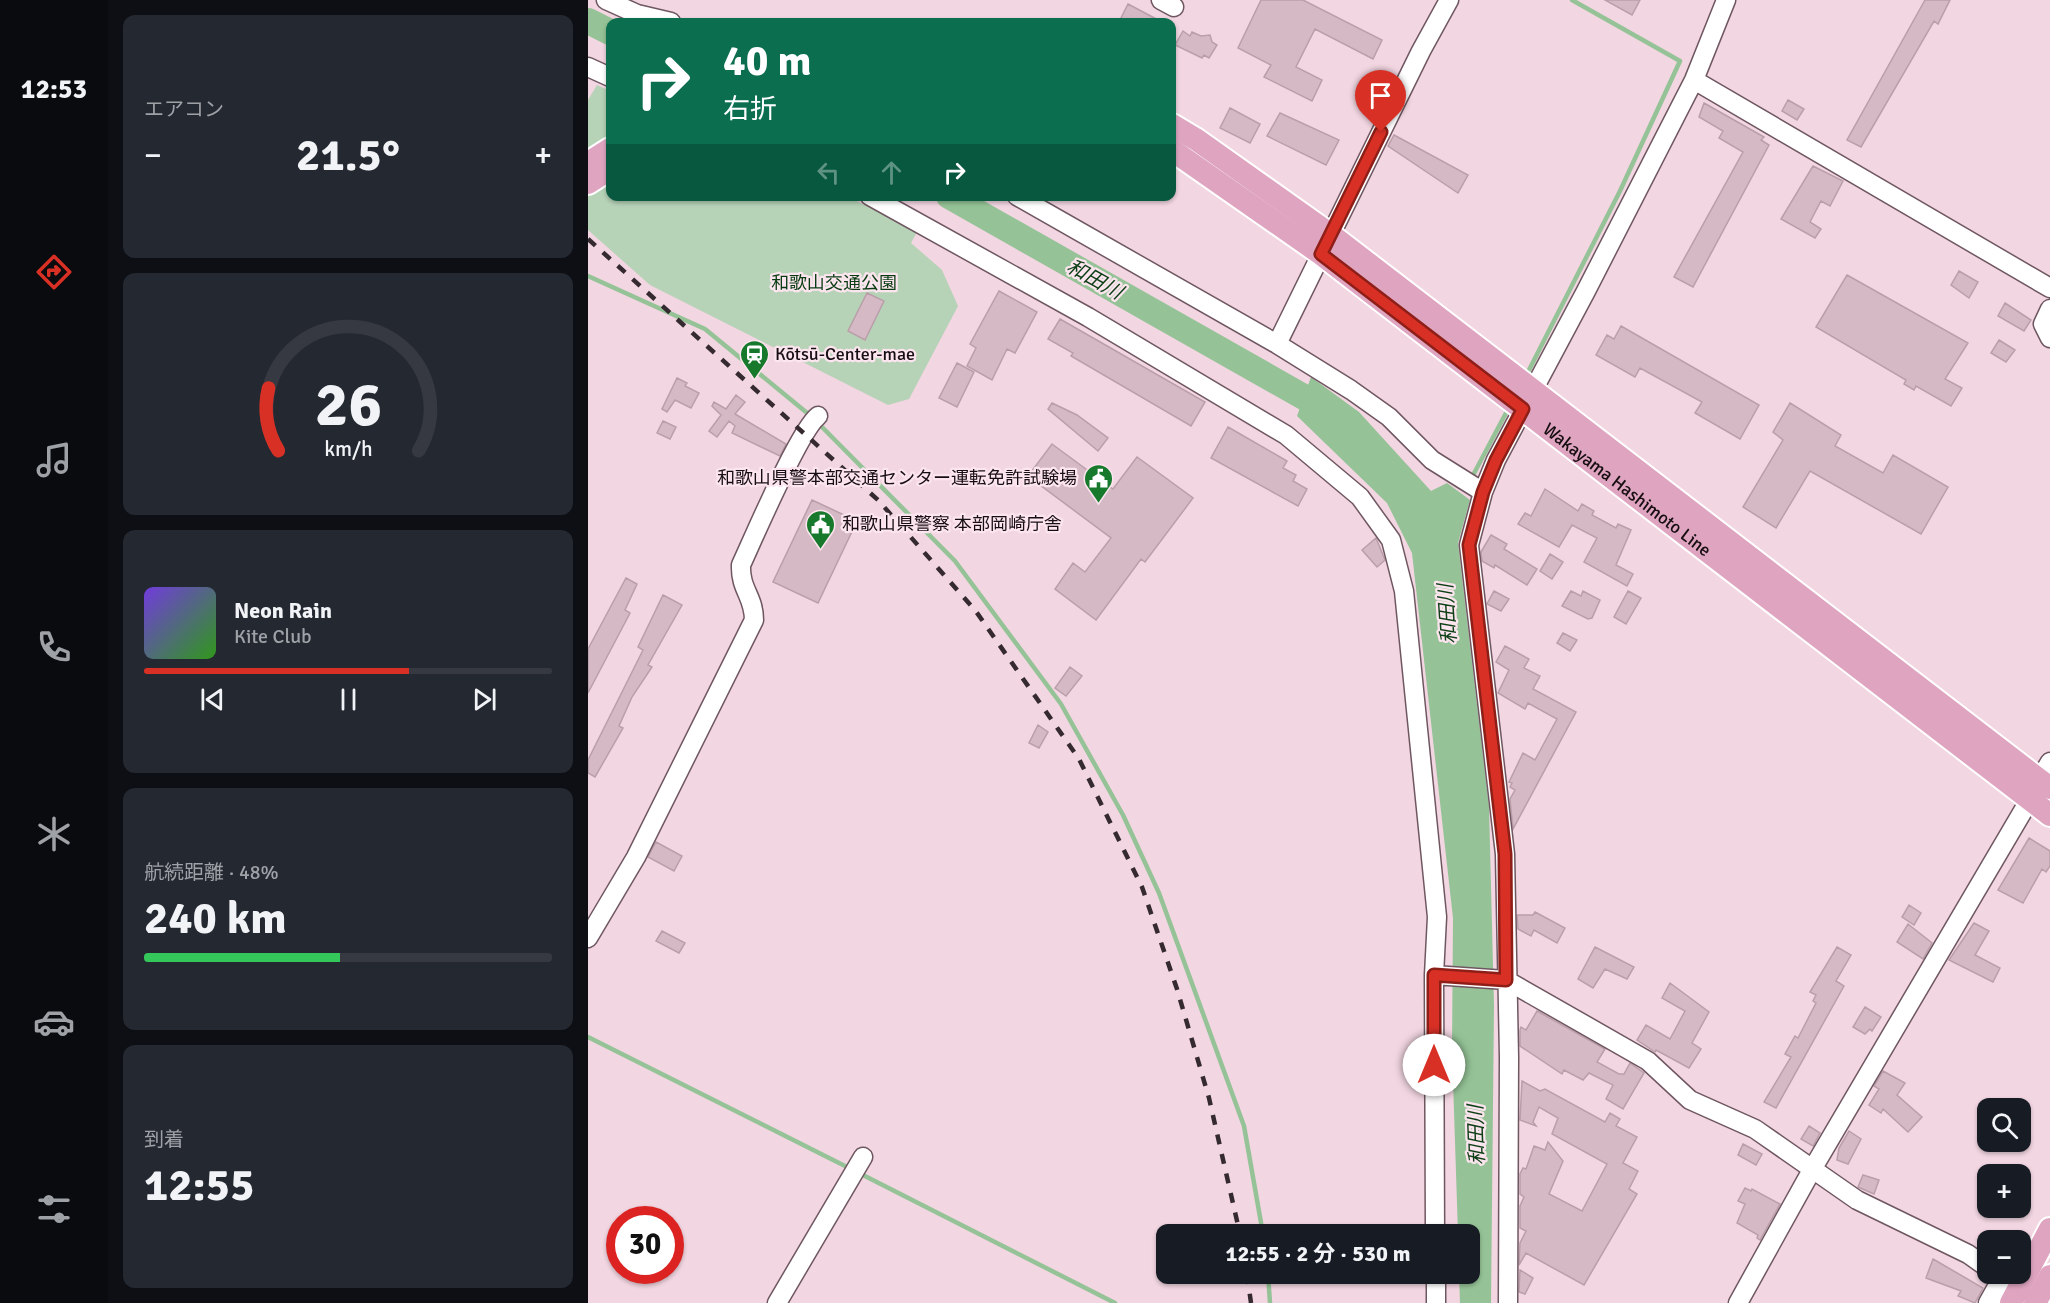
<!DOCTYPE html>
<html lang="ja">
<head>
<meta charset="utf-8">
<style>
	:root { --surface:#171b24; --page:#242831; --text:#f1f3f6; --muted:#9ea1a6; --line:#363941; --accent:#d93025 }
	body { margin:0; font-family:Signika,"Noto Sans JP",sans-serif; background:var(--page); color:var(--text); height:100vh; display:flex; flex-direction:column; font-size:22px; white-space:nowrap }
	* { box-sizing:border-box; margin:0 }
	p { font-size:20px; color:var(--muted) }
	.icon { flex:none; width:33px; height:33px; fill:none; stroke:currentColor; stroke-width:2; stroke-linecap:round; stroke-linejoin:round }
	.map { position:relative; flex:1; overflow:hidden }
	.drawer { display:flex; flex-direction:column; gap:15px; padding:15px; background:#0d0f14; width:480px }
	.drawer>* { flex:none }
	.top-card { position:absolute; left:18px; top:18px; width:570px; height:183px; border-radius:12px; box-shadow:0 2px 4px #0004; background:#0b6e4f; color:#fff; overflow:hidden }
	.tools { position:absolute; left:1389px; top:1098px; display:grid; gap:12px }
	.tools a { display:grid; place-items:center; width:54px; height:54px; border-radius:12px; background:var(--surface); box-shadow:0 2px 4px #0004; font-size:30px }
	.speed { position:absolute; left:18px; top:1206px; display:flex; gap:12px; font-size:30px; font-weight:700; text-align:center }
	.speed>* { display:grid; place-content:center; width:78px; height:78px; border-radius:50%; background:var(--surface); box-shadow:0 2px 4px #0004; line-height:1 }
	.speed .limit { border:9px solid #d22; background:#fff; color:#111 }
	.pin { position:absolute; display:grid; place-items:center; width:51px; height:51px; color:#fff; margin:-62px -26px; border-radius:50% 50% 50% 0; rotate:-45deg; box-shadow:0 0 6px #0007 }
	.pin .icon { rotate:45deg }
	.me { position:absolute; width:66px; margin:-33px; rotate:0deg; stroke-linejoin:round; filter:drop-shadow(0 0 4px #0008) }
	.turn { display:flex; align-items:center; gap:21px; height:126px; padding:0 18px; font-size:27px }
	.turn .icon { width:78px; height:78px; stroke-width:2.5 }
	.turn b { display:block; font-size:42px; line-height:51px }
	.lanes { display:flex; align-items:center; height:57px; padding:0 18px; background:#0003; justify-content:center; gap:30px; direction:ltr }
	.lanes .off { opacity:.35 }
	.big { font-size:45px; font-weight:700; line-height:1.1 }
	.drawer .widget { flex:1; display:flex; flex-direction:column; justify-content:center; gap:9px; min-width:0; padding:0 21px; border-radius:12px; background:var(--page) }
	.drawer .dial { align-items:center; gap:0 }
	.dial svg { height:156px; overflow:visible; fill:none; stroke:var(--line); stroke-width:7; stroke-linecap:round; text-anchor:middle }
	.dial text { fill:var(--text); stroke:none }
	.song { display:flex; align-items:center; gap:18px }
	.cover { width:72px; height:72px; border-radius:9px; background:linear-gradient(135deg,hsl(260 70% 55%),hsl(110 70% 35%)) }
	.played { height:6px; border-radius:3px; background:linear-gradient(90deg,var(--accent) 65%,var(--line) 65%) }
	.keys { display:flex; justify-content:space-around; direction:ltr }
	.heat { display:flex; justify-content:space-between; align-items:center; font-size:33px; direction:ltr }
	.charge { height:9px; border-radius:4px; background:linear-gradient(90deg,#34c759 48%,var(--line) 0) }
	.trip { position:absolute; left:568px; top:1224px; width:324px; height:60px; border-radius:12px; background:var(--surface); box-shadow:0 2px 4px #0004; font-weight:700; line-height:60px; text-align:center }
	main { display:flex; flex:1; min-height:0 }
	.tab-bar { display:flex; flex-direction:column; width:108px; justify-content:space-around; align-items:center; background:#090b0e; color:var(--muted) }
	.tab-bar .icon { width:42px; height:42px }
	.tab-bar .active { color:var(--accent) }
	.tab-bar b { font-size:27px; color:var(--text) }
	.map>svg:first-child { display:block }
	.green { fill:#b6d2b7 }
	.water { fill:#95c397 }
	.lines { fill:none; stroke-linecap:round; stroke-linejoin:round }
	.stream { stroke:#95c397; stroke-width:4.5 }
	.river { stroke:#95c397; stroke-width:26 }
	.building { fill:#d5bac5; stroke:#ba9faa; stroke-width:1.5 }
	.minor-casing { stroke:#6f5761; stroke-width:21 }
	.major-casing { stroke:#fff; stroke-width:26 }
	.minor { stroke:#fff; stroke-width:18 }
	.major { stroke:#dfa5c0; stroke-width:22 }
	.rail { stroke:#352a2f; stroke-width:4.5; stroke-dasharray:10 10; stroke-linecap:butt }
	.route-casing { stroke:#8d1f18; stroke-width:15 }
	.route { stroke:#d93025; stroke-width:10 }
	.labels { text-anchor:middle; stroke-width:4.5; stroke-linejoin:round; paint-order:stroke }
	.park-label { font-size:18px; fill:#083b11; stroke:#fce5ee }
	.poi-label { font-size:18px; fill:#170e12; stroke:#fce5ee; text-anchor:start }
	.street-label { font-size:18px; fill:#170e12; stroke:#fce5ee }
	.water-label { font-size:20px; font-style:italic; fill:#0d3f16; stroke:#fce5ee }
</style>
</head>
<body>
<main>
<nav class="tab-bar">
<b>12:53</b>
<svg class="icon active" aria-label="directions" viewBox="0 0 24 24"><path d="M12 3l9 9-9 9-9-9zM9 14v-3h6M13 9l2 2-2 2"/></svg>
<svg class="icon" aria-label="music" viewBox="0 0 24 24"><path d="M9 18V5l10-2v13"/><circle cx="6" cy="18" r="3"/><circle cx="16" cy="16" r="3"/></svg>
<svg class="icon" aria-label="phone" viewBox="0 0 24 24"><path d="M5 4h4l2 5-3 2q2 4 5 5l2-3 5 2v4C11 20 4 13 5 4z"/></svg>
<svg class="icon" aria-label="climate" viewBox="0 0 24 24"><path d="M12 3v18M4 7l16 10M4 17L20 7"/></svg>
<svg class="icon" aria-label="car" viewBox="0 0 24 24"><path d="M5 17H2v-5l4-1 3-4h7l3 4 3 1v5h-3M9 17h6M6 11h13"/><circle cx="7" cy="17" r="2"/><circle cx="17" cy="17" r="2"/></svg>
<svg class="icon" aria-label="filters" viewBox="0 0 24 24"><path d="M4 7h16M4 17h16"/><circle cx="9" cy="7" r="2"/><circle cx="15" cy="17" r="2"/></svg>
</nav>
<section class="drawer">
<div class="widget"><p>エアコン</p>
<div class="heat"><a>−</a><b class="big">21.5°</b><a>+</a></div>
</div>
<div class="widget dial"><svg viewBox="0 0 100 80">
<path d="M14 69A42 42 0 1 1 86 69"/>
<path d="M14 69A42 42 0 0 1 9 37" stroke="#d93025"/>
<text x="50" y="56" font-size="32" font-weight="700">26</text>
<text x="50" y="72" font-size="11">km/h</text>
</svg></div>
<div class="widget">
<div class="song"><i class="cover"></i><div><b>Neon Rain</b><p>Kite Club</p></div></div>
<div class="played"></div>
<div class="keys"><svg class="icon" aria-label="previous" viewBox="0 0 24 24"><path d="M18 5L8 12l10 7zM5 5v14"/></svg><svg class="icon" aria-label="pause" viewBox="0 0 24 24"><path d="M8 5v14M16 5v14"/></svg><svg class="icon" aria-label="next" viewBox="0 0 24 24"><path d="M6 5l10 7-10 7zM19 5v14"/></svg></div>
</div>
<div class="widget"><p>航続距離 · 48%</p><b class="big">240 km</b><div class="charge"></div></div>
<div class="widget"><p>到着</p><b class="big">12:55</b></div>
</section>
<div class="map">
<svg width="1462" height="1303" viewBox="0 0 1462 1303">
	<rect width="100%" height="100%" fill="#f2d6e1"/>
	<path class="green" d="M9 85 22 91V196L260 197 330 230 323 243 354 270 370 306 321 399 300 405 62 285 0 230V100Z"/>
	<path class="water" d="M723 377 771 412 843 491 859 483 882 500 870 543 901 807 906 1005 903 1303H872L871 1274H882V1234H870L864 1050 865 918 824 553 799 503 709 416Z"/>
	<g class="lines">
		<path class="stream" d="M0 276 117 329 224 417
			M940 372 1032 191 1092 61 984 0
			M230 423 367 561 473 704 535 815 571 893 656 1126 675 1234
			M883 479 918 413
			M0 1037 263 1169
			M271 1173 527 1303
			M680 1274 682 1303"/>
		<path class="river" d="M0 21 22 32
			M361 196 744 413"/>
	</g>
	<path class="building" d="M673 0H715L794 40 785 59 727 29 708 67 734 80 724 101 676 77 683 65 650 48Z
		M1017 0H1052L1044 15Z
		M1337 0H1362L1350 24 1346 21 1273 147 1259 140Z
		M540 4 574 22H531Z
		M595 31 602 36 604 32 613 36 622 35 624 42 629 45 621 58 616 55 614 58 587 45Z
		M1200 100 1216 109 1209 120 1194 111Z
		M1116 103 1176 137 1173 140 1181 145 1105 287 1086 277 1155 152 1131 138 1135 131 1111 117Z
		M642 108 672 124 662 143 632 128Z
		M692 113 751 140 738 165 679 136Z
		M806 135 880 175 870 193 800 146Z
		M1225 166 1255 181 1242 206 1233 201 1222 222 1233 229 1227 238 1193 219Z
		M1371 271 1390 282 1381 298 1363 285Z
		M1259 275 1380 343 1357 379 1374 388 1363 406 1328 386 1326 390 1316 384 1318 380 1228 327Z
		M411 291 449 312 427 353 419 349 404 380 379 366 388 348 382 344Z
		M279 293 296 301 277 340 260 331Z
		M1417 303 1443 320 1436 331 1410 316Z
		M472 319 617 402 603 426 483 356 485 353 460 339Z
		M1033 326 1171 405 1152 439 1107 413 1114 402 1052 368 1047 377 1008 355 1019 335 1026 339Z
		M1411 340 1427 350 1418 362 1403 353Z
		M369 363 386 372 369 407 351 398Z
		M89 378 99 383 97 386 111 393 103 408 87 400 79 412 74 409Z
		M148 395 157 402 147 414 198 444 192 456 144 433 147 426 141 421 129 437 121 431 133 415 124 406 126 402 138 409Z
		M464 403 489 415 520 438 510 451 460 409Z
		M1202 403 1253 435 1247 446 1295 473 1305 455 1360 487 1333 534 1222 471 1188 528 1155 507 1195 440 1185 432Z
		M75 421 88 427 82 439 69 433Z
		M640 427 699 461 695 468 708 475 705 481 719 489 710 506 623 458Z
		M464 444 525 489 549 457 605 498 557 562 553 559 508 620 467 589 485 563 497 572 523 538 440 476Z
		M957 489 990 511 994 504 1006 511 1004 515 1028 528 1030 524 1043 530 1028 565 1045 574 1039 586 996 562 1009 538 984 525 971 547 930 524 937 513 943 516Z
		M224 500 269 521 230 603 185 582Z
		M903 535 919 544 916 549 949 569 939 585 907 565 906 568 894 561 893 552Z
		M788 538 797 560 789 567 774 550Z
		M962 554 975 562 964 579 952 571Z
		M38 578 49 584 37 610 42 613 0 693V649Z
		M906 591 921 599 913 611 899 604Z
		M983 591 993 596 995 591 1012 600 1004 618 1000 619 974 606Z
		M1040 591 1053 598 1038 624 1026 617Z
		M75 595 94 605 60 665 64 667 44 697 31 726 35 728 7 777 0 773V760L55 650 50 647Z
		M975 633 989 640 982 651 969 643Z
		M917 646 941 659 936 668 952 676 945 689 988 712 925 829 922 799 927 790 922 787 924 783 921 782 935 753 947 760 969 719 940 703 937 709 910 693 921 670 908 662Z
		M482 667 494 676 478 696 467 688Z
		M450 725 460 732 451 748 441 743Z
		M1441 838 1462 851V866L1458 872 1454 869 1435 903 1410 890Z
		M68 842 94 856 86 871 60 857Z
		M1321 905 1333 913 1326 925 1314 917Z
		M947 912 977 928 969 943 946 930 943 936 930 929 929 915H945Z
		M1386 923 1401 931 1387 955 1412 968 1405 982 1361 960Z
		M1320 924 1344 943 1335 959 1309 942Z
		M74 931 97 943 91 953 68 941Z
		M1007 947 1046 967 1039 979 1017 969 1005 988 990 979Z
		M1249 947 1263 955 1248 981 1256 986 1188 1108 1176 1102 1203 1057 1197 1054 1207 1036 1210 1038 1228 1003 1225 1001 1228 995 1222 992Z
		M1082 983 1121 1012 1104 1043 1113 1049 1101 1068 1068 1050 1067 1052 1049 1040 1058 1025 1082 1039 1097 1011 1074 998Z
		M1277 1007 1293 1017 1284 1031 1282 1029 1277 1034 1265 1027Z
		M949 1011 1017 1049 1009 1062 1031 1074H1036L1042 1063 1056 1073 1035 1109 1018 1099 1025 1085 1001 1073 995 1080 976 1070 974 1074 932 1046V1030L933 1027 938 1030Z
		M1295 1071 1317 1083 1309 1095 1334 1117 1320 1132 1295 1109 1293 1113 1281 1105 1291 1089 1286 1086Z
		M934 1081 952 1091 957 1089 1017 1122 1022 1113 1032 1119 1028 1126 1049 1137 1035 1163 1050 1171 1041 1189 1049 1194 996 1285 938 1253 931 1265 932 1243 938 1231 932 1228V1206L936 1197 932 1194V1174L935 1168 938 1169 946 1146 957 1150 960 1142 975 1161 961 1194 994 1211 1019 1164 964 1134 970 1118 951 1107 945 1122 948 1126 932 1120Z
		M1221 1126 1232 1133 1225 1146 1213 1139Z
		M1261 1131 1273 1139 1260 1164 1249 1160 1251 1148Z
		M1155 1144 1174 1154 1168 1165 1150 1155Z
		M1275 1175 1291 1180 1286 1194 1270 1187Z
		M1157 1188 1163 1191 1164 1189 1192 1204 1172 1240 1169 1238 1170 1235 1149 1223 1157 1204 1150 1201Z
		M1345 1259 1395 1288 1387 1303 1370 1296 1373 1291 1338 1278Z
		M932 1270 945 1278 937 1294 931 1292Z"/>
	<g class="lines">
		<defs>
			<path id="minor" d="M18 0 49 14 83 22
				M573 0 586 7
				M0 67 22 77
				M1106 80 1462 288
				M282 196 500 317 698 435 772 497 803 540 816 591 849 917 846 975 918 980 1060 1061 1102 1100 1167 1129 1269 1200 1380 1254 1400 1268
				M429 196 689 344 763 390 801 417 844 460 895 492
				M1462 309 1455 324 1462 338
				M689 344 833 51 861 0
				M1451 780 1462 762
				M0 938 48 857 166 620C166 596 152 590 153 565 166 537 211 431 230 416
				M846 975 847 1234
				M848 1274V1303
				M1407 1274 1462 1302
				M189 1303 275 1157
				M920 1303 921 1057 917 854 881 545 895 492 908 460 998 291 1106 80 1138 0
				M1150 1303 1225 1168 1442 799
				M1400 1303 1414 1278"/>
			<g id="major">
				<path d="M584 125 609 140 743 235 1462 788"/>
				<path id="s1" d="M584 150 733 254 1462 815"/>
				<path d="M0 163 22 149"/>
				<path d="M0 183 22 169"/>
				<path d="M1423 1303 1462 1229"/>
				<path d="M1447 1303 1462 1276"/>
			</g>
		</defs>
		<use href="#minor" class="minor-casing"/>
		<use href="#major" class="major-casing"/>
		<use href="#minor" class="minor"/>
		<use href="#major" class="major"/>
		<path class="rail" d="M0 239 290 500 387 610 491 759 554 887 589 989 621 1098 652 1234
			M659 1274 663 1303"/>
	</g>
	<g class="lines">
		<defs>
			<path id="route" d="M793 132 733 254 935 409 908 460 895 492 881 545 917 854 918 980 846 975V1065"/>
		</defs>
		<use href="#route" class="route-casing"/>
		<use href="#route" class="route"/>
	</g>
	<defs>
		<symbol id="station-pin" viewBox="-11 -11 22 30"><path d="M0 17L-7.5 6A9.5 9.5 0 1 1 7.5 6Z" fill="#17792b" stroke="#fce5ee"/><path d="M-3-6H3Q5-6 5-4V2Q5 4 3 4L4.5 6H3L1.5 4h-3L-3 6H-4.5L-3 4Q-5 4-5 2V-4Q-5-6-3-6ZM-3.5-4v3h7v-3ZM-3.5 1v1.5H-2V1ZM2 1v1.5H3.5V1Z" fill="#fff"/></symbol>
		<symbol id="civic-pin" viewBox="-11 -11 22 30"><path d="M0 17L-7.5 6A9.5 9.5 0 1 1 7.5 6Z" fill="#17792b" stroke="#fce5ee"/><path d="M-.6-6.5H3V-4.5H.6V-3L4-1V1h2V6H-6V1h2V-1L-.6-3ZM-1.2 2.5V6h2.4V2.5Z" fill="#fff"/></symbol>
	</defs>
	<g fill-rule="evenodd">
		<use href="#station-pin" x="150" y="338" width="33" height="45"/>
		<use href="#civic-pin" x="494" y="462" width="33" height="45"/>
		<use href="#civic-pin" x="216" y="508" width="33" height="45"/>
	</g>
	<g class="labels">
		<g class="park-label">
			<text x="246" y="289">和歌山交通公園</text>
		</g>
		<g class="poi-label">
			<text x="187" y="360">Kōtsū-Center-mae</text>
			<text x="489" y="484" text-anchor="end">和歌山県警本部交通センター運転免許試験場</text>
			<text x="254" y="530">和歌山県警察 本部岡崎庁舎</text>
		</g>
		<g class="street-label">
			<text dy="6" stroke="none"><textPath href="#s1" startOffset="568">Wakayama Hashimoto Line</textPath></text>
		</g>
		<g class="water-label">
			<text transform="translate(507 279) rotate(29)" y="7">和田川</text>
			<text transform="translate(859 614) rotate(-94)" y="7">和田川</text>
			<text transform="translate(888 1135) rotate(-92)" y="7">和田川</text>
		</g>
	</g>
</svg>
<div class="tools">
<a><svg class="icon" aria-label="search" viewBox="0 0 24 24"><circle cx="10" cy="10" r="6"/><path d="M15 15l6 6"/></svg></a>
<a>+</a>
<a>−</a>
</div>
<div class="speed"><div class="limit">30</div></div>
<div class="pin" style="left:793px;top:132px;background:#d93025"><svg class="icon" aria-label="arrive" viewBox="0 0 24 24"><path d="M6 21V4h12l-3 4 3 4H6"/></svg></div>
<svg class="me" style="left:846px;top:1065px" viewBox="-20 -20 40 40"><circle r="19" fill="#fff"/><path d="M0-13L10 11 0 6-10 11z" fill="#d93025"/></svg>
<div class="trip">12:55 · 2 分 · 530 m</div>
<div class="top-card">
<div class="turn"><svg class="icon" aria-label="right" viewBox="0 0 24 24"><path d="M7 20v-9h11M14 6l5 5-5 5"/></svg><div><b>40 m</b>右折</div></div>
<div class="lanes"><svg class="icon off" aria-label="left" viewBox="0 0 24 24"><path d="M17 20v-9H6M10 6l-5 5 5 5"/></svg><svg class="icon off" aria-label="ahead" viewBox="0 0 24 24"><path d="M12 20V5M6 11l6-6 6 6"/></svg><svg class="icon" aria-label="right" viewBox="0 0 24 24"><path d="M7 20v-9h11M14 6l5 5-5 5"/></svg></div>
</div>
</div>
</main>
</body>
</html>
